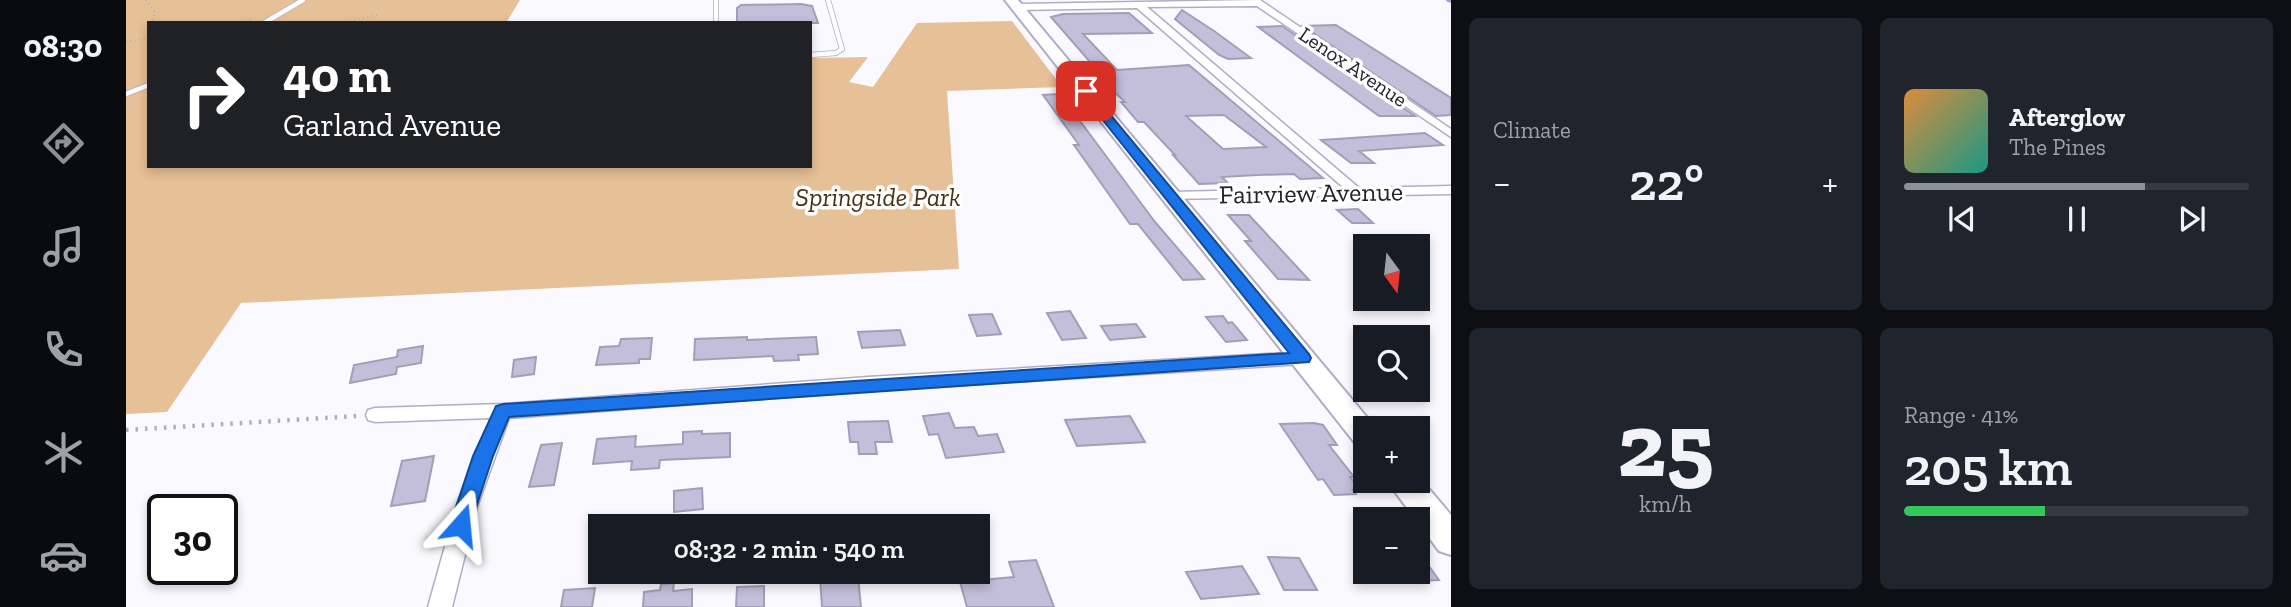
<!DOCTYPE html>
<html lang="en">
<head>
<meta charset="utf-8">
<style>
	:root { --surface:#171b24; --page:#20242c; --text:#f1f3f6; --muted:#9ea1a6; --line:#363941; --accent:#8c9099 }
	body { margin:0; font-family:"Zilla Slab",serif; background:var(--page); color:var(--text); height:100vh; display:flex; flex-direction:column; font-size:26px; white-space:nowrap }
	* { box-sizing:border-box; margin:0 }
	p { font-size:23px; color:var(--muted) }
	.icon { flex:none; width:38px; height:38px; fill:none; stroke:currentColor; stroke-width:2; stroke-linecap:round; stroke-linejoin:round }
	.map { position:relative; flex:1; overflow:hidden }
	.side { display:flex; flex-direction:column; gap:18px; padding:18px; background:#0d0f14; width:840px }
	.side>* { flex:none }
	.guide { position:absolute; left:21px; top:21px; width:665px; height:147px; border-radius:0px; box-shadow:0 4px 10px #0003; background:#202124; color:#fff; overflow:hidden }
	.needle { width:46px; rotate:165deg }
	.fabs { position:absolute; left:1227px; top:234px; display:grid; gap:14px }
	.fabs a { display:grid; place-items:center; width:77px; height:77px; border-radius:0px; background:var(--surface); box-shadow:0 4px 10px #0003; font-size:35px }
	.speed { position:absolute; left:21px; top:494px; display:flex; gap:14px; font-size:35px; font-weight:700; text-align:center }
	.speed>* { display:grid; place-content:center; width:91px; height:91px; border-radius:50%; background:var(--surface); box-shadow:0 4px 10px #0003; line-height:1 }
	.speed .limit { border:4px solid #111; border-radius:10px; background:#fff; color:#111 }
	.pin { position:absolute; display:grid; place-items:center; width:60px; height:60px; color:#fff; margin:-30px; border-radius:14px; box-shadow:0 4px 10px #0006 }
	.me { position:absolute; width:77px; margin:-38px; rotate:18deg; stroke-linejoin:round; filter:drop-shadow(0 0 5px #0008) }
	.turn { display:flex; align-items:center; gap:24px; height:147px; padding:0 21px; font-size:32px }
	.turn .icon { width:91px; height:91px; stroke-width:2.5 }
	.turn b { display:block; font-size:49px; line-height:60px }
	.big { font-size:52px; font-weight:600; line-height:1.1 }
	.side .tile { flex:1; display:flex; flex-direction:column; justify-content:center; gap:10px; min-width:0; padding:0 24px; border-radius:10px; background:var(--page) }
	.side .dial { align-items:center; gap:0 }
	.dial b { font-size:91px; line-height:1 }
	.song { display:flex; align-items:center; gap:21px }
	.cover { width:84px; height:84px; border-radius:10px; background:linear-gradient(135deg,hsl(30 70% 55%),hsl(170 70% 35%)) }
	.played { height:7px; border-radius:4px; background:linear-gradient(90deg,var(--accent) 70%,var(--line) 70%) }
	.keys { display:flex; justify-content:space-around; direction:ltr }
	.heat { display:flex; justify-content:space-between; align-items:center; font-size:38px; direction:ltr }
	.charge { height:10px; border-radius:5px; background:linear-gradient(90deg,#34c759 41%,var(--line) 0) }
	.side .tiles { flex:1; display:grid; gap:18px; grid-template-columns:repeat(2,1fr) }
	.trip { position:absolute; left:462px; top:514px; width:402px; height:70px; border-radius:0px; background:var(--surface); box-shadow:0 4px 10px #0003; font-weight:600; line-height:70px; text-align:center }
	main { display:flex; flex:1; min-height:0 }
	.menu { display:flex; flex-direction:column; width:126px; justify-content:space-around; align-items:center; background:#090b0e; color:var(--muted) }
	.menu .icon { width:49px; height:49px }
	.menu .selected { color:var(--accent) }
	.menu b { font-size:32px; color:var(--text) }
	.map>svg:first-child { display:block }
	.green { fill:#e6c096 }
	.lines { fill:none; stroke-linecap:round; stroke-linejoin:round }
	.stream { stroke:#a599db; stroke-width:3.5 }
	.building { fill:#c3bfda; stroke:#a29eb8; stroke-width:2; fill-rule:evenodd }
	.lane-casing { stroke:#b1acc7; stroke-width:6 }
	.street-casing { stroke:#b1acc7; stroke-width:3 }
	.primary-casing { stroke:#b1acc7; stroke-width:4 }
	.path-far1 { stroke:#afaeb6; stroke-width:2; stroke-dasharray:1 3.5; stroke-linecap:butt }
	.path { stroke:#afaeb6; stroke-width:4.5; stroke-dasharray:2.5 7; stroke-linecap:butt }
	.lane { stroke:#fff; stroke-width:4.5 }
	.street { fill:#fff; fill-rule:evenodd }
	.primary { fill:#fff; fill-rule:evenodd }
	.route { fill:#1a73e8; stroke:#114b97; stroke-width:2 }
	.labels { text-anchor:middle; stroke-width:7; stroke-linejoin:round; paint-order:stroke }
	.far-street-label { font-size:21px; fill:#23212b; stroke:#fff }
	.street-label { font-size:26px; fill:#23212b; stroke:#fff }
	.park-label { font-size:26px; font-style:italic; fill:#463016; stroke:#fff }
</style>
</head>
<body>
<main>
<nav class="menu">
<b>08:30</b>
<svg class="icon selected" aria-label="directions" viewBox="0 0 24 24"><path d="M12 3l9 9-9 9-9-9zM9 14v-3h6M13 9l2 2-2 2"/></svg>
<svg class="icon" aria-label="music" viewBox="0 0 24 24"><path d="M9 18V5l10-2v13"/><circle cx="6" cy="18" r="3"/><circle cx="16" cy="16" r="3"/></svg>
<svg class="icon" aria-label="phone" viewBox="0 0 24 24"><path d="M5 4h4l2 5-3 2q2 4 5 5l2-3 5 2v4C11 20 4 13 5 4z"/></svg>
<svg class="icon" aria-label="climate" viewBox="0 0 24 24"><path d="M12 3v18M4 7l16 10M4 17L20 7"/></svg>
<svg class="icon" aria-label="car" viewBox="0 0 24 24"><path d="M5 17H2v-5l4-1 3-4h7l3 4 3 1v5h-3M9 17h6M6 11h13"/><circle cx="7" cy="17" r="2"/><circle cx="17" cy="17" r="2"/></svg>
</nav>
<div class="map">
<svg width="1325" height="607" viewBox="0 0 1325 607">
	<rect width="100%" height="100%" fill="#faf9ff"/>
	<path class="green" d="M0 0H394L380 23H23V166H684V58L742 57 723 82 747 87 791 23 886 21 936 87 821 91 833 269 115 303 41 412 0 414Z"/>
	<g class="lines">
		<path class="stream" d="M1322 0 1325 1"/>
	</g>
	<path class="building" d="M675 4 686 6 692 23H611V8L615 5Z
		M1056 10 1088 31 1125 58 1102 59 1093 55 1049 19Z
		M1003 13 1026 33 957 34 991 70 1063 65 1197 178 1174 179 1168 174 1131 175 1096 177 1102 183 1073 184 1047 155H1049L1018 122H1012L995 102H999L967 72 972 71 925 17 937 14ZM1098 115 1140 147 1097 149 1060 116Z
		M1210 25 1325 98V115L1310 116 1177 26Z
		M1156 26 1289 116H1253L1132 27Z
		M934 94 1029 222 1078 279 1057 280 1012 224H1004L948 145H953L917 95Z
		M1299 133 1317 145 1233 151 1248 163H1225L1195 140Z
		M1232 209 1247 223H1226L1211 210Z
		M1102 215H1123L1183 280 1152 279 1119 241H1125Z
		M944 311 960 338 936 340 921 313Z
		M866 314 875 334 851 336 843 315Z
		M1097 316 1102 323 1106 322 1121 340 1100 342 1080 317Z
		M1010 324 1019 337 984 340 975 326Z
		M774 330 779 345 736 348 732 332Z
		M621 337V340L690 337 692 354 672 355 673 360 648 361 647 356 568 360 569 339Z
		M526 338 524 359H513V363L470 365 474 347 493 346 495 339Z
		M297 346 295 363 271 367 270 374 224 383 228 365 271 357 272 350Z
		M410 357 408 374 386 377 388 360Z
		M823 413 829 428 848 427 852 436 871 434 878 452 820 458 812 434 803 435 797 416Z
		M1004 416 1019 442 951 446 939 420Z
		M762 421 766 442H749L751 454H733L732 442H724L722 422Z
		M1188 423 1197 425 1211 445H1203L1228 477H1224L1234 490H1227L1230 494 1208 495 1197 479 1192 480 1154 424Z
		M576 431V434L604 433V457L534 460 533 468 505 470 506 461 467 464 471 439 510 436 509 447 557 444V432Z
		M436 443 428 485 403 487 415 445Z
		M308 456 299 501 265 506 276 461Z
		M576 488 577 509 548 512V491Z
		M1292 551 1313 580 1292 581Z
		M1142 557 1173 558 1191 590H1158Z
		M910 560 928 607H841L834 582 888 577 883 562Z
		M1116 566 1133 594 1075 599 1060 572Z
		M732 576 735 607H696L694 577Z
		M548 583 547 591 566 589V607H517L518 592 534 590 535 584Z
		M638 586V607H610L611 587Z
		M469 588 466 607H435L438 590Z"/>
	<g class="lines">
		<defs>
			<path id="lane" d="M590 0V23
				M138 23 177 0
				M684 55 710 53 716 49 702 0
				M0 94 23 85"/>
			<path id="street" d="M1134 0 1325 129V137L1131 6 1021 7 1233 188 1325 186V194L1040 199 1038 196 1045 192 1218 188 1011 8 891 10 887 7 891 4Z
				M1177 352 1183 354 1186 358 1183 362 1177 364 742 391 383 418 351 507 326 607H302L330 507 365 418 249 422 242 420 240 415 242 410 249 408 377 404 742 377Z"/>
			<path id="primary" d="M879 0H892L1249 427 1251 429H1239V447L1229 443Z
				M1292 476 1325 515V555L1313 551 1261 481H1292Z"/>
		</defs>
		<use href="#lane" class="lane-casing"/>
		<use href="#street" class="street-casing"/>
		<use href="#primary" class="primary-casing"/>
		<path class="path-far1" d="M20 0 29 12 26 23
			M106 23 128 19
			M215 23 251 15
			M0 42 22 38"/>
		<path class="path" d="M0 430 232 416"/>
		<use href="#lane" class="lane"/>
		<use href="#street" class="street"/>
		<use href="#primary" class="primary"/>
	</g>
	<path class="route" d="M956 89H963L1183 354 1185 358 1183 362 383 417 367 456 342 532 335 534 327 532 324 525 347 456 370 406 377 404C639 385 901 371 1163 353L956 94Z"/>
	<g class="labels">
		<g class="far-street-label">
			<text transform="translate(1227 67) rotate(34)" y="7">Lenox Avenue</text>
		</g>
		<g class="street-label">
			<text transform="translate(1185 193) rotate(-1)" y="9">Fairview Avenue</text>
		</g>
		<g class="park-label">
			<text x="752" y="206">Springside Park</text>
		</g>
	</g>
</svg>
<div class="fabs">
<a><svg class="needle" viewBox="-14 -14 28 28"><path d="M0-13l5 13h-10z" fill="#e53935"/><path d="M0 13l5-13h-10z" fill="#9ea1a6"/></svg></a>
<a><svg class="icon" aria-label="search" viewBox="0 0 24 24"><circle cx="10" cy="10" r="6"/><path d="M15 15l6 6"/></svg></a>
<a>+</a>
<a>−</a>
</div>
<div class="speed"><div class="limit">30</div></div>
<div class="pin" style="left:960px;top:91px;background:#d93025"><svg class="icon" aria-label="arrive" viewBox="0 0 24 24"><path d="M6 21V4h12l-3 4 3 4H6"/></svg></div>
<svg class="me" style="left:335px;top:525px" viewBox="-20 -20 40 40"><path d="M0-17L14 15 0 8-14 15z" fill="#1a73e8" stroke="#fff" stroke-width="4"/></svg>
<div class="trip">08:32 · 2 min · 540 m</div>
<div class="guide">
<div class="turn"><svg class="icon" aria-label="right" viewBox="0 0 24 24"><path d="M7 20v-9h11M14 6l5 5-5 5"/></svg><div><b>40 m</b>Garland Avenue</div></div>
</div>
</div>
<section class="side">
<div class="tiles">
<div class="tile"><p>Climate</p>
<div class="heat"><a>−</a><b class="big">22°</b><a>+</a></div>
</div>
<div class="tile">
<div class="song"><i class="cover"></i><div><b>Afterglow</b><p>The Pines</p></div></div>
<div class="played"></div>
<div class="keys"><svg class="icon" aria-label="previous" viewBox="0 0 24 24"><path d="M18 5L8 12l10 7zM5 5v14"/></svg><svg class="icon" aria-label="pause" viewBox="0 0 24 24"><path d="M8 5v14M16 5v14"/></svg><svg class="icon" aria-label="next" viewBox="0 0 24 24"><path d="M6 5l10 7-10 7zM19 5v14"/></svg></div>
</div>
<div class="tile dial"><b>25</b><p>km/h</p></div>
<div class="tile"><p>Range · 41%</p><b class="big">205 km</b><div class="charge"></div></div>
</div>
</section>
</main>
</body>
</html>
